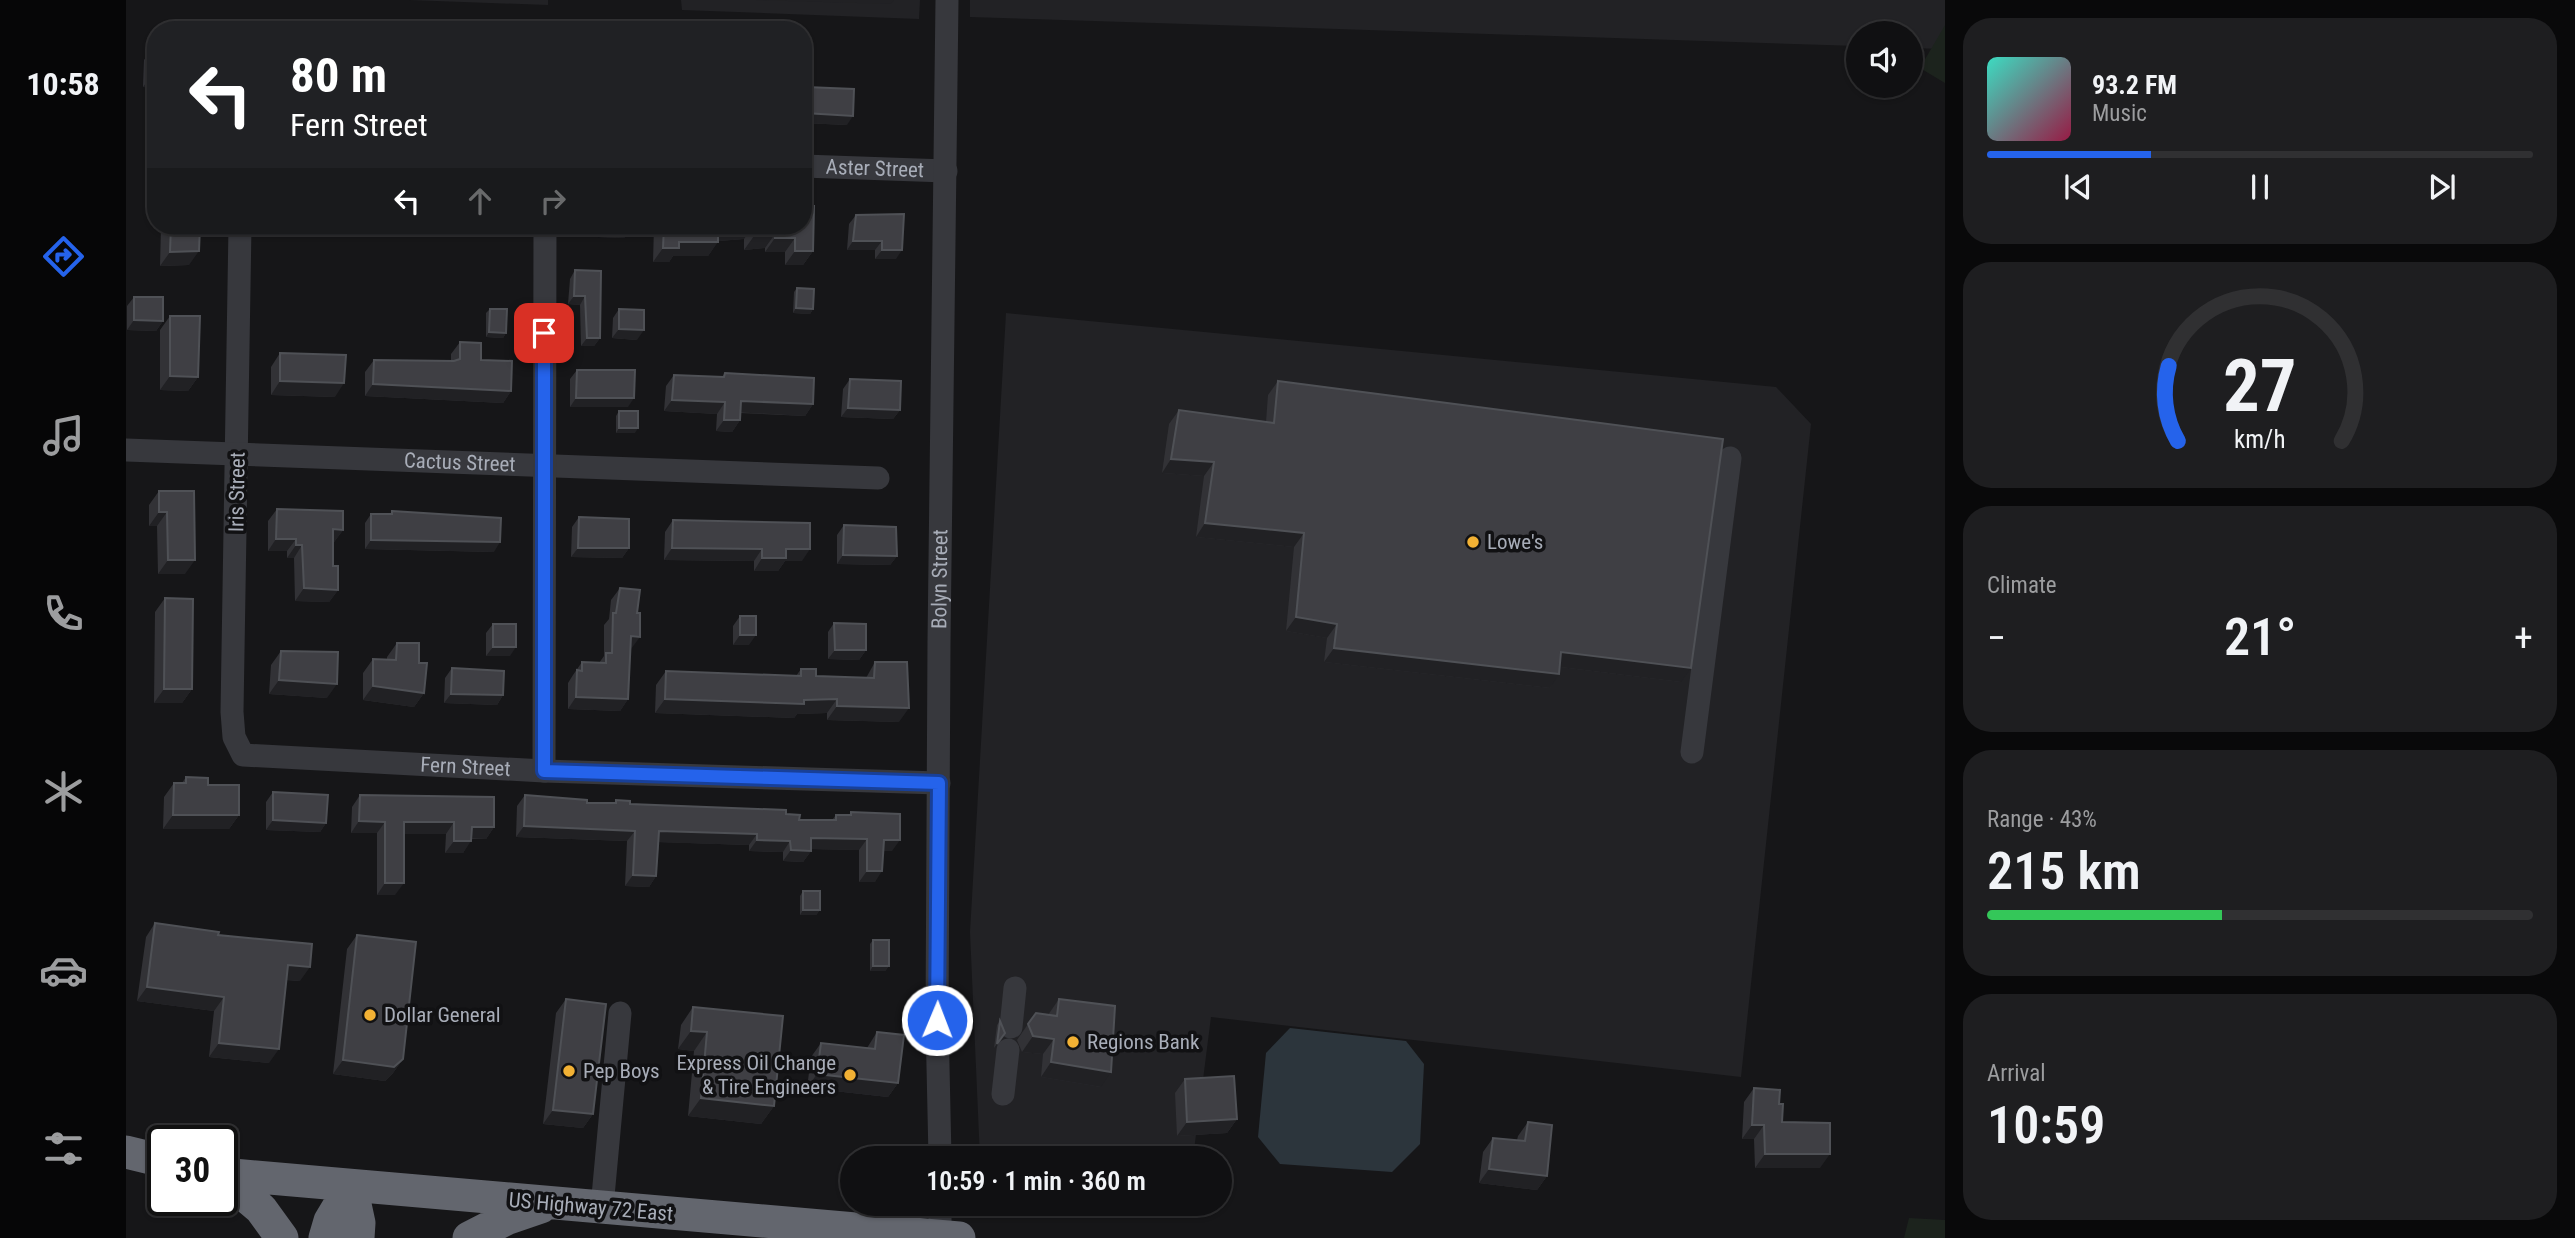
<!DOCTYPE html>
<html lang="en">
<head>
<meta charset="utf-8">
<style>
	:root { --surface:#101012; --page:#1e1e20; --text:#f1f3f6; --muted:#9c9d9f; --line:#303032; --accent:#2563eb }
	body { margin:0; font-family:"Roboto Condensed",sans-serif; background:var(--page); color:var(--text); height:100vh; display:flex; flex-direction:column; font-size:26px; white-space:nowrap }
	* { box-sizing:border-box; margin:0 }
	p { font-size:23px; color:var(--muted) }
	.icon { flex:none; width:38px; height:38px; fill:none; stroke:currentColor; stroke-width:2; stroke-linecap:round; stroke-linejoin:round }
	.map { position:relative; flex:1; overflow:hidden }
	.details { display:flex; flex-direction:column; gap:18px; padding:18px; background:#09090a; width:630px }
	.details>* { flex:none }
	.guide { position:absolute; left:21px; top:21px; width:665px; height:214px; border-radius:28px; box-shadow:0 2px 5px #0004,0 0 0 2px var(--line); background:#202124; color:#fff; overflow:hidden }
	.controls { position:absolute; left:1720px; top:21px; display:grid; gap:14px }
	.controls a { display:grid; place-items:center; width:77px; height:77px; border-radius:50%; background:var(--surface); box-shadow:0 2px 5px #0004,0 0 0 2px var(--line); font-size:35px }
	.speed { position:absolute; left:21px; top:1125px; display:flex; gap:14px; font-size:35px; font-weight:700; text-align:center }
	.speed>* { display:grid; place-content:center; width:91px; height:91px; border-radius:50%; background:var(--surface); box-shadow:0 2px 5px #0004,0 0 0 2px var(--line); line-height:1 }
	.speed .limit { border:4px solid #111; border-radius:10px; background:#fff; color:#111 }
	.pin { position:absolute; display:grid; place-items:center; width:60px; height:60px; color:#fff; margin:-30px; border-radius:14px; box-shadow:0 4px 10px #0006 }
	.me { position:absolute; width:77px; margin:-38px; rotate:1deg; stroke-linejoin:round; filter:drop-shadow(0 0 5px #0008) }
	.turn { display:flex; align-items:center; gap:24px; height:147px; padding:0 28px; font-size:32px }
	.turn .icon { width:91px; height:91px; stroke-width:2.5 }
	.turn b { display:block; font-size:49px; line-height:60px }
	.lanes { display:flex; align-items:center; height:66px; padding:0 28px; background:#0003; justify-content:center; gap:35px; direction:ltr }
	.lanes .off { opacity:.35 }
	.big { font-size:52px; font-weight:600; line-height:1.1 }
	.details .widget { flex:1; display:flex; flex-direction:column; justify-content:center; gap:10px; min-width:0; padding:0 24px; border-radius:28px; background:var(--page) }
	.details .dial { align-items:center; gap:0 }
	.dial svg { height:182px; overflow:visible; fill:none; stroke:var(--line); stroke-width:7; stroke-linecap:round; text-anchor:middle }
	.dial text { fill:var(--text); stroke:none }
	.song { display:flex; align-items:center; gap:21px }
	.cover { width:84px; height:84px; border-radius:10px; background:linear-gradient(135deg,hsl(170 70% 55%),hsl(340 70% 35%)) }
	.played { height:7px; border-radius:4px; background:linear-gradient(90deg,var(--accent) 30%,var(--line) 30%) }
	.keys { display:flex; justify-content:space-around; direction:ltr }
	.heat { display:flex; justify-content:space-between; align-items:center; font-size:38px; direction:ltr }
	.charge { height:10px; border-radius:5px; background:linear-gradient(90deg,#34c759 43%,var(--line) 0) }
	.trip { position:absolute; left:714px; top:1146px; width:392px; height:70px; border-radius:35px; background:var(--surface); box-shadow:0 2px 5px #0004,0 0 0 2px var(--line); font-weight:600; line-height:70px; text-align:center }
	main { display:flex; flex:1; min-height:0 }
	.menu { display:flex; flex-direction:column; width:126px; justify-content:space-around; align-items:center; background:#060607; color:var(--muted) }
	.menu .icon { width:49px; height:49px }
	.menu .selected { color:var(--accent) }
	.menu b { font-size:32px; color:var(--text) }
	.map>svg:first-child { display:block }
	.built { fill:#222225 }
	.green { fill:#1c231d }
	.water { fill:#2c353c }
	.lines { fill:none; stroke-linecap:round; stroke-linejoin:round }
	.minor { stroke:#37383d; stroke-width:23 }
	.highway { stroke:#63666e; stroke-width:33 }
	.wall { fill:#323236 }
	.shaded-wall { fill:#212124 }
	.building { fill:#3f3f44; stroke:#4f5156; stroke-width:2 }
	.route-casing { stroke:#184099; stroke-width:18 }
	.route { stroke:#2563eb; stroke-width:12 }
	.poi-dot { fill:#f2b134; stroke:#111113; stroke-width:2.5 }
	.labels { text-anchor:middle; stroke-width:7; stroke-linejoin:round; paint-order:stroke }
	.street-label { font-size:21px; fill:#a8adb8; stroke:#111113 }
	.poi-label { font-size:21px; fill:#a8adb8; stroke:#111113; text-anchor:start }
</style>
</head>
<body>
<main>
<nav class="menu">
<b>10:58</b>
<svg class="icon selected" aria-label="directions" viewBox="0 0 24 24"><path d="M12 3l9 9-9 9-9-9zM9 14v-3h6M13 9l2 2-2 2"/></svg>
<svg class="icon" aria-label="music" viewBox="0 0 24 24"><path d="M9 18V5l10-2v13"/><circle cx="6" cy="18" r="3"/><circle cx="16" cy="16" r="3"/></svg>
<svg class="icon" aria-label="phone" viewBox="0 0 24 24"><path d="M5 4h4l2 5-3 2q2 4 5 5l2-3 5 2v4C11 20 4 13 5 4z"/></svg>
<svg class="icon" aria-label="climate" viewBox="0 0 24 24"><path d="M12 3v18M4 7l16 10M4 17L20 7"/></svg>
<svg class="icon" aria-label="car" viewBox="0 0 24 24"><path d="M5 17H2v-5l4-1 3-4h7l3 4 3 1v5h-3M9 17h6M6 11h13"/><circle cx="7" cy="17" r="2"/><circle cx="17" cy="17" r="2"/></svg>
<svg class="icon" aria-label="filters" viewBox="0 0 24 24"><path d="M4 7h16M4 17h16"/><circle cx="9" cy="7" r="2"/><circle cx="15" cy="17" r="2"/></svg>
</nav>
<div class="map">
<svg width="1819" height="1238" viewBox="0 0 1819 1238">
	<rect width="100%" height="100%" fill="#161618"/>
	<path class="built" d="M283 0H422V5Z
		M555 0H794L793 19 556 10Z
		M844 0H1819V49L1785 48V33H1732V46L844 17Z
		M880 313 1650 387 1685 424 1615 1077 1085 1017 1067 1158H854L844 932Z"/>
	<path class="green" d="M1819 25V83L1794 68Z
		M1783 1218 1819 1220V1238H1778Z"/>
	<path class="water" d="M1164 1028 1280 1041 1298 1064 1294 1144 1266 1172 1154 1164 1132 1137 1140 1053Z"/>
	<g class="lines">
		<g class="minor">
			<path id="s1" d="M677 166 820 171"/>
			<path id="s2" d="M114 226 106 712 108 737 117 755 418 771 813 783"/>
			<path id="s3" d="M0 450 752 478"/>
			<path d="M1566 752 1604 458"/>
			<path d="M418 771 419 226"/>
			<path d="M885 1027 889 988"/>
			<path d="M877 1094 882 1050"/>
			<path id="s4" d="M814 1158 811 1020 813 642 821 0"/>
			<path d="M476 1207 494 1013"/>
			<path d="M814 1238V1204"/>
		</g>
		<path class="highway" d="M0 1152 37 1161
			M96 1174 833 1238
			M96 1176 135 1209 156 1238
			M225 1186 233 1223 232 1238
			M199 1238 204 1221 225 1186
			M343 1238 380 1219 415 1207"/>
	</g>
	<path class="wall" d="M27 47H30V88L17 87 18 60Z
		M680 87 721 125 677 123V91Z
		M30 174V202H25L24 181Z
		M778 214 770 259H749V250H721L723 224 730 215Z
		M35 226H74L63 265 34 266Z
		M327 226H400L395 233H326Z
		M446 226H505L504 229 498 238 446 236Z
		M528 226H677L687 251 677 265H659V252H639V248L618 250V239L592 241 582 256H547L543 262H527Z
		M449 270 474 338 468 346H455L454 305 442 304 444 279Z
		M671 288 687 309 684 314 667 313 668 292Z
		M8 297 37 321 30 331 1 330V306Z
		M364 309 380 333 377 338 360 337V313Z
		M493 309 511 340 486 338 487 318Z
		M44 316 72 377 62 391 34 390V330Z
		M334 342 355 360 385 391 377 403 239 396V372L248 360 325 361V354Z
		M154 353 209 397 145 395V367Z
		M451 370 502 407H444V379Z
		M599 373 687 404 679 416 614 413V420L606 432 590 431 591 414 538 411 540 386 548 375 596 377Z
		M724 379 774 410 767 419 715 417 717 389Z
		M1152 381 1555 682 1434 667 1424 688 1198 662 1201 638 1160 631 1168 547 1070 537 1078 476 1036 473 1043 424 1053 410 1140 422 1142 395Z
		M493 411 509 433H490V416Z
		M33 491H68L59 574H32L31 526H23V505Z
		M151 509 217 530 208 542H207V566L212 590 203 602 169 601 168 558H161V551H142V521Z
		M266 511 368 552 239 549V523L245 514H264Z
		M453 517 503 548 496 558 445 557 446 527Z
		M547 520 676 561H659L652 571H628V561L538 560 539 532Z
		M718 525 771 556 764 565 711 564V535Z
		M494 588 505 649 502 699 494 711 442 709V683L447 675 456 662 473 663 478 656V625L483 619 485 600Z
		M39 598 66 689 56 703H28L29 612Z
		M614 616 623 645H607V626Z
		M708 623 740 650 733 660 702 659V632Z
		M367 624 384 656H360V633Z
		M271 643 293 663 298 693 288 707 237 700V673L247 659H261V657Z
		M155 651 201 698 143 694 145 665Z
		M749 662 773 722 701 720V713L671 714 668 718 529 713 530 685 540 671 670 676 675 669 690 676 740 678Z
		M326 668 377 695 371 705 318 703 319 678Z
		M60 777 113 815 103 829H37L38 797 48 783H56Z
		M147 792 200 823 194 832 140 830V802Z
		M234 795 368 827 360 839H345L337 853H319L320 834H278L269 895H251V833H225L226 807Z
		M399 795 461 803H488L490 800 504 804 660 814 673 820H706L710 815H723L725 812 766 851H757L749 882H733V850L685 849V851L677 862 657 861V852L623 851V845L533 842 530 876 523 887 499 886 501 841 390 837 391 806Z
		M677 891 694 910 690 915H674V896Z
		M29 923 92 935 174 981 160 980 143 1063 83 1057 88 1011 11 1001 20 937Z
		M231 935 277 1059 267 1073 259 1081 207 1074 221 949Z
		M747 940 763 966 759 971H744V944Z
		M440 999 467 1114 457 1128 417 1124 430 1013Z
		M933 999 975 1087 915 1077 917 1054 896 1052 891 1040 902 1024 922 1015Z
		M567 1007 648 1106 635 1124 562 1116 568 1051 552 1049 555 1025Z
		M874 1021 879 1033 868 1048 871 1025Z
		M751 1032 772 1083 762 1097 681 1088 685 1057 695 1043 741 1048Z
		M1059 1079 1111 1119 1101 1133 1051 1136 1049 1093Z
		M1628 1088 1653 1104 1656 1122 1694 1168H1629L1628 1139H1616L1618 1102Z
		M1402 1122 1421 1176 1411 1190 1353 1183 1357 1152 1367 1138 1391 1140 1392 1136Z"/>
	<path class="shaded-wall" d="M629 0H768L765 4Z
		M26 75H30V88L17 87Z
		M679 113 727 116 721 125 677 123V116Z
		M30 195V202H25Z
		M160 226H292L291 228 159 227Z
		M332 226H400L395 233H326Z
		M619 226H627L618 239 582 242 592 228Z
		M452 227 504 229 498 238 446 236Z
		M649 234 639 248 618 250 628 236Z
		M649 238H669L659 252H639Z
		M727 241H756L749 250H721Z
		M553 242H592L582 256H547L543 262H527L537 248Z
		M756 250H776L770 259H749Z
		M73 251 63 265 34 266 44 252Z
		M669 251H687L677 265H659Z
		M448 296H459L454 305 442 304Z
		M670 308 687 309 684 314 667 313Z
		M8 320 37 321 30 331 1 330Z
		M493 329 518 330 511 340 486 338Z
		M363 332 380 333 377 338 360 337Z
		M461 338H474L468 346H455Z
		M44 376 72 377 62 391 34 390Z
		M154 381 218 383 209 397 145 395Z
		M247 384 385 391 377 403 239 396Z
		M450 398H508L502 407H444Z
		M546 400 599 402 591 414 538 411Z
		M615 401 687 404 679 416 607 412Z
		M722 408 774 410 767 419 715 417Z
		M598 420H614L606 432 590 431Z
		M493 428H512L509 433H490Z
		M1045 459 1088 462 1078 476 1036 473Z
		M33 512H41L31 526H23Z
		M1079 523 1178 533 1168 547 1070 537Z
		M207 529 217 530 208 542H199Z
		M150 539H170L161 551H142Z
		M245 540 374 542 368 552 239 549Z
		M170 545H176L168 558H161Z
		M452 548H503L496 558 445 557Z
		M546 548 636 549 628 561 538 560Z
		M660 549H684L676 561H659L652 571H628L636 558Z
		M717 555 771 556 764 565 711 564Z
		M42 560H69L59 574H32Z
		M178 588 212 590 203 602 169 601Z
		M1170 617 1211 624 1201 638 1160 631Z
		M614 635H630L623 645H607Z
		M505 636 514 637 505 649H496Z
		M367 647H390L384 656H360Z
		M1208 648 1433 674 1424 688 1198 662Z
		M709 650H740L733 660 702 659Z
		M1435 652 1565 668 1555 682 1426 666Z
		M153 680 211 684 201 698 143 694Z
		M247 686 298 693 288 707 237 700Z
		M38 689H66L56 703H28Z
		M325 694 377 695 371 705 318 703Z
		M450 697 502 699 494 711 442 709Z
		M539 699 678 700 711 699 701 713 671 714 668 718 529 713Z
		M711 706 783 708 773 722 701 720Z
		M47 815H113L103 829H37Z
		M147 820 200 823 194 832 140 830Z
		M233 821 259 822 251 833H225Z
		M278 822H328L320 834H269Z
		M398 826 509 831 501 841 390 837Z
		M346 827H368L360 839 338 838Z
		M533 831 631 834 623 845 526 842Z
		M685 838 741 839 733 850 677 849Z
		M631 840 664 841 657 852 623 851Z
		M758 840H774L766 851H750Z
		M328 841H345L337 853H319Z
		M665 850 685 851 677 862 657 861Z
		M741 871H756L749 882H733Z
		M507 875 530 876 523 887 499 886Z
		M259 883H278L269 895H251Z
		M677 910H694L690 915H674Z
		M162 965 184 967 174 981 152 979Z
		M747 966H763L759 971H744Z
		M21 987 98 997 88 1011 11 1001Z
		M565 1031 581 1032 568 1051 552 1049Z
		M907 1036 928 1039 917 1054 896 1052Z
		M93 1043 153 1049 143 1063 83 1057Z
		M277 1059 267 1073 259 1081 207 1074 217 1060Z
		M925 1062 985 1072 975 1087 915 1077Z
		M691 1074 772 1083 762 1097 681 1088Z
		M575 1098 648 1106 635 1124 562 1116Z
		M427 1110 467 1114 457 1128 417 1124Z
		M1111 1119 1101 1133 1051 1136 1061 1122Z
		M1626 1125H1638L1628 1139H1616Z
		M1639 1154H1704L1694 1168H1629Z
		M1363 1169 1421 1176 1411 1190 1353 1183Z"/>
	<path class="building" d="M27 47H30V75H26Z
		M680 87 728 89 727 116 679 113Z
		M677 206H688L687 251H669V238H649V234L628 236V226H677Z
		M778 214 776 250H756V241H727L730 215Z
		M45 226H74L73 251 44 252Z
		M452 226H505L504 229Z
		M538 226H619L592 228V242H553V248H537Z
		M449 270 475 271 474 338H461L459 296H448Z
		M671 288 688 289 687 309 670 308Z
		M8 297H37V321L8 320Z
		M364 309H381L380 333 363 332Z
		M493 309 518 310V330L493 329Z
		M44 316H74L72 377 44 376Z
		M334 342 355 343V360L386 361 385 391 247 384 248 360 328 361 334 359Z
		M154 353 220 355 218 383 154 381Z
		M451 370H509L508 398H450Z
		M599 373 688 378 687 404 615 401 614 420H598L599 402 546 400 548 375 598 377Z
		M724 379 775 381 774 410 722 408Z
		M1152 381 1597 439 1565 668 1435 652 1433 674 1208 648 1211 624 1170 617 1178 533 1079 523 1088 462 1045 459 1053 410 1148 423Z
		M493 411H512V428H493Z
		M33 491H68L69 560H42L41 512H33Z
		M151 509 217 511V530L207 529V566H212V590L178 588 176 545H170V539H150Z
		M266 511 375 518 374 542 245 540V514H266Z
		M453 517 503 519V548H452Z
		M547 520 684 523V549H660V558H636V549L546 548Z
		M718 525 770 527 771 556 717 555Z
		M494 588 514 590 511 613H514V637L505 636 502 699 450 697 451 670 456 671V662L480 663V653H486L487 613H490Z
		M39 598 67 599 66 689H38Z
		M614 616H630V635H614Z
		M708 623 740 624V650H709Z
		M367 624H390V647H367Z
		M271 643H293V663H301L298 693 247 686V659L270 660Z
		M155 651 212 652 211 684 153 680Z
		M749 662H781L783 708 711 706V699L678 700V704L539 699 540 671 675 676V669H690V676L748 678Z
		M326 668 378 671 377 695 325 694Z
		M60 777 82 778V785H113V815H47L48 783H60Z
		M147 792 202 795 200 823 147 820Z
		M234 795 368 797V827H346L345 841H328V822H278V883H259V822L233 821Z
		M399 795 461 800V803H490V800L504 801V804L660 810V814L674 815 673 820H710V815H725V812L774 814V840H758L756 871H741V839L685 838V851L665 850 664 841 631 840V834L533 831 530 876 507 875 509 831 398 826Z
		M677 891H694V910H677Z
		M29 923 93 932 92 935 186 944 184 967 162 965 153 1049 93 1043 98 997 21 987Z
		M231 935 290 942 277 1059 268 1067 217 1060Z
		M747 940H763V966H747Z
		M440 999 480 1004 467 1114 427 1110Z
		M933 999 989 1006 985 1072 925 1062 928 1039 907 1036 902 1024 910 1013 931 1016Z
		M567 1007 657 1016 648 1106 575 1098 581 1032 565 1031Z
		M874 1021 879 1033 871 1044Z
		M751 1032 778 1035 772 1083 691 1074 695 1043 749 1049Z
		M1108 1076 1111 1119 1061 1122 1059 1079Z
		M1628 1088 1654 1090 1653 1104H1657L1656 1122 1704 1123V1154H1639L1638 1125H1626Z
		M1402 1122 1426 1125 1421 1176 1363 1169 1367 1138 1399 1141Z"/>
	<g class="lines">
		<defs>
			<path id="route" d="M418 333V771L813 783 811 1020"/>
		</defs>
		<use href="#route" class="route-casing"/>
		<use href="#route" class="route"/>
	</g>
	<g class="poi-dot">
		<circle cx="1347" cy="542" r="7"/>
		<circle cx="244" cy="1015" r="7"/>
		<circle cx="947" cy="1042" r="7"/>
		<circle cx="443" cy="1071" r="7"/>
		<circle cx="724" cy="1075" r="7"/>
	</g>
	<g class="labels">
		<g class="street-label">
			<text dy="7" stroke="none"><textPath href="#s1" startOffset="72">Aster Street</textPath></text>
			<text dy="7" stroke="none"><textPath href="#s3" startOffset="334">Cactus Street</textPath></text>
			<text transform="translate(111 492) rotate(-89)" y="7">Iris Street</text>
			<text dy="7" stroke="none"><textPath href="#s4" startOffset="579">Bolyn Street</textPath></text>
			<text dy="7" stroke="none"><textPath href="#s2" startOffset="754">Fern Street</textPath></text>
			<text transform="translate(465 1207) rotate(5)" y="7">US Highway 72 East</text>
		</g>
		<g class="poi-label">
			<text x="1361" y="549">Lowe's</text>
			<text x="258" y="1022">Dollar General</text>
			<text x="961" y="1049">Regions Bank</text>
			<text x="710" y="1070" text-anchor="end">Express Oil Change<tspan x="710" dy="24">&amp; Tire Engineers</tspan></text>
			<text x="457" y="1078">Pep Boys</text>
		</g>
	</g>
</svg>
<div class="controls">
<a><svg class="icon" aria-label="sound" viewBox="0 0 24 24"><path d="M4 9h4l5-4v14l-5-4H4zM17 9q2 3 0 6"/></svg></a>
</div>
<div class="speed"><div class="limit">30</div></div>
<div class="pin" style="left:418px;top:333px;background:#d93025"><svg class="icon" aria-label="arrive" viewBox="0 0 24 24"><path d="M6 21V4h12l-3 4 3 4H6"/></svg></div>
<svg class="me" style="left:811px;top:1020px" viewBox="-20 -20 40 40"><circle r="17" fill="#2563eb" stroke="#fff" stroke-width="3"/><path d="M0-11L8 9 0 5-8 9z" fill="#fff"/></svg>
<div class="trip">10:59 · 1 min · 360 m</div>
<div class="guide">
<div class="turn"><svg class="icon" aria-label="left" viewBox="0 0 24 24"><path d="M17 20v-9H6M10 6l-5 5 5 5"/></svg><div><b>80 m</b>Fern Street</div></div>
<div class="lanes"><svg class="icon" aria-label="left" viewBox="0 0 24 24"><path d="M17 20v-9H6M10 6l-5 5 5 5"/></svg><svg class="icon off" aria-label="ahead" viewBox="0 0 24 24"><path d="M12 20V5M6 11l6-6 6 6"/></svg><svg class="icon off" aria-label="right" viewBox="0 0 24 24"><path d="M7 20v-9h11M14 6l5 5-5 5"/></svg></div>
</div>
</div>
<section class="details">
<div class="widget">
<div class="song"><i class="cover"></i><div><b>93.2 FM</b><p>Music</p></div></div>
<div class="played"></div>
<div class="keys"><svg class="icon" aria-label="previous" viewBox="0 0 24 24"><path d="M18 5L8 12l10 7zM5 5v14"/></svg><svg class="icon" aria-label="pause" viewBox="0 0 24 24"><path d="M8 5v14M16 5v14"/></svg><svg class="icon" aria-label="next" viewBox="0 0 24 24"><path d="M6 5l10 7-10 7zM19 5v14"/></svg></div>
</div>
<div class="widget dial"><svg viewBox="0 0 100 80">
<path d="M14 69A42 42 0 1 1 86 69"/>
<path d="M14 69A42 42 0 0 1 10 36" stroke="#2563eb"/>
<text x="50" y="56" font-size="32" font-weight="700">27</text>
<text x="50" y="72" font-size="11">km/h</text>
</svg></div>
<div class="widget"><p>Climate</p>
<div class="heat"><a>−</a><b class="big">21°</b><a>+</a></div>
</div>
<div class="widget"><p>Range · 43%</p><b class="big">215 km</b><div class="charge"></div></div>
<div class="widget"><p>Arrival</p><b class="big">10:59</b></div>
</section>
</main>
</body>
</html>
